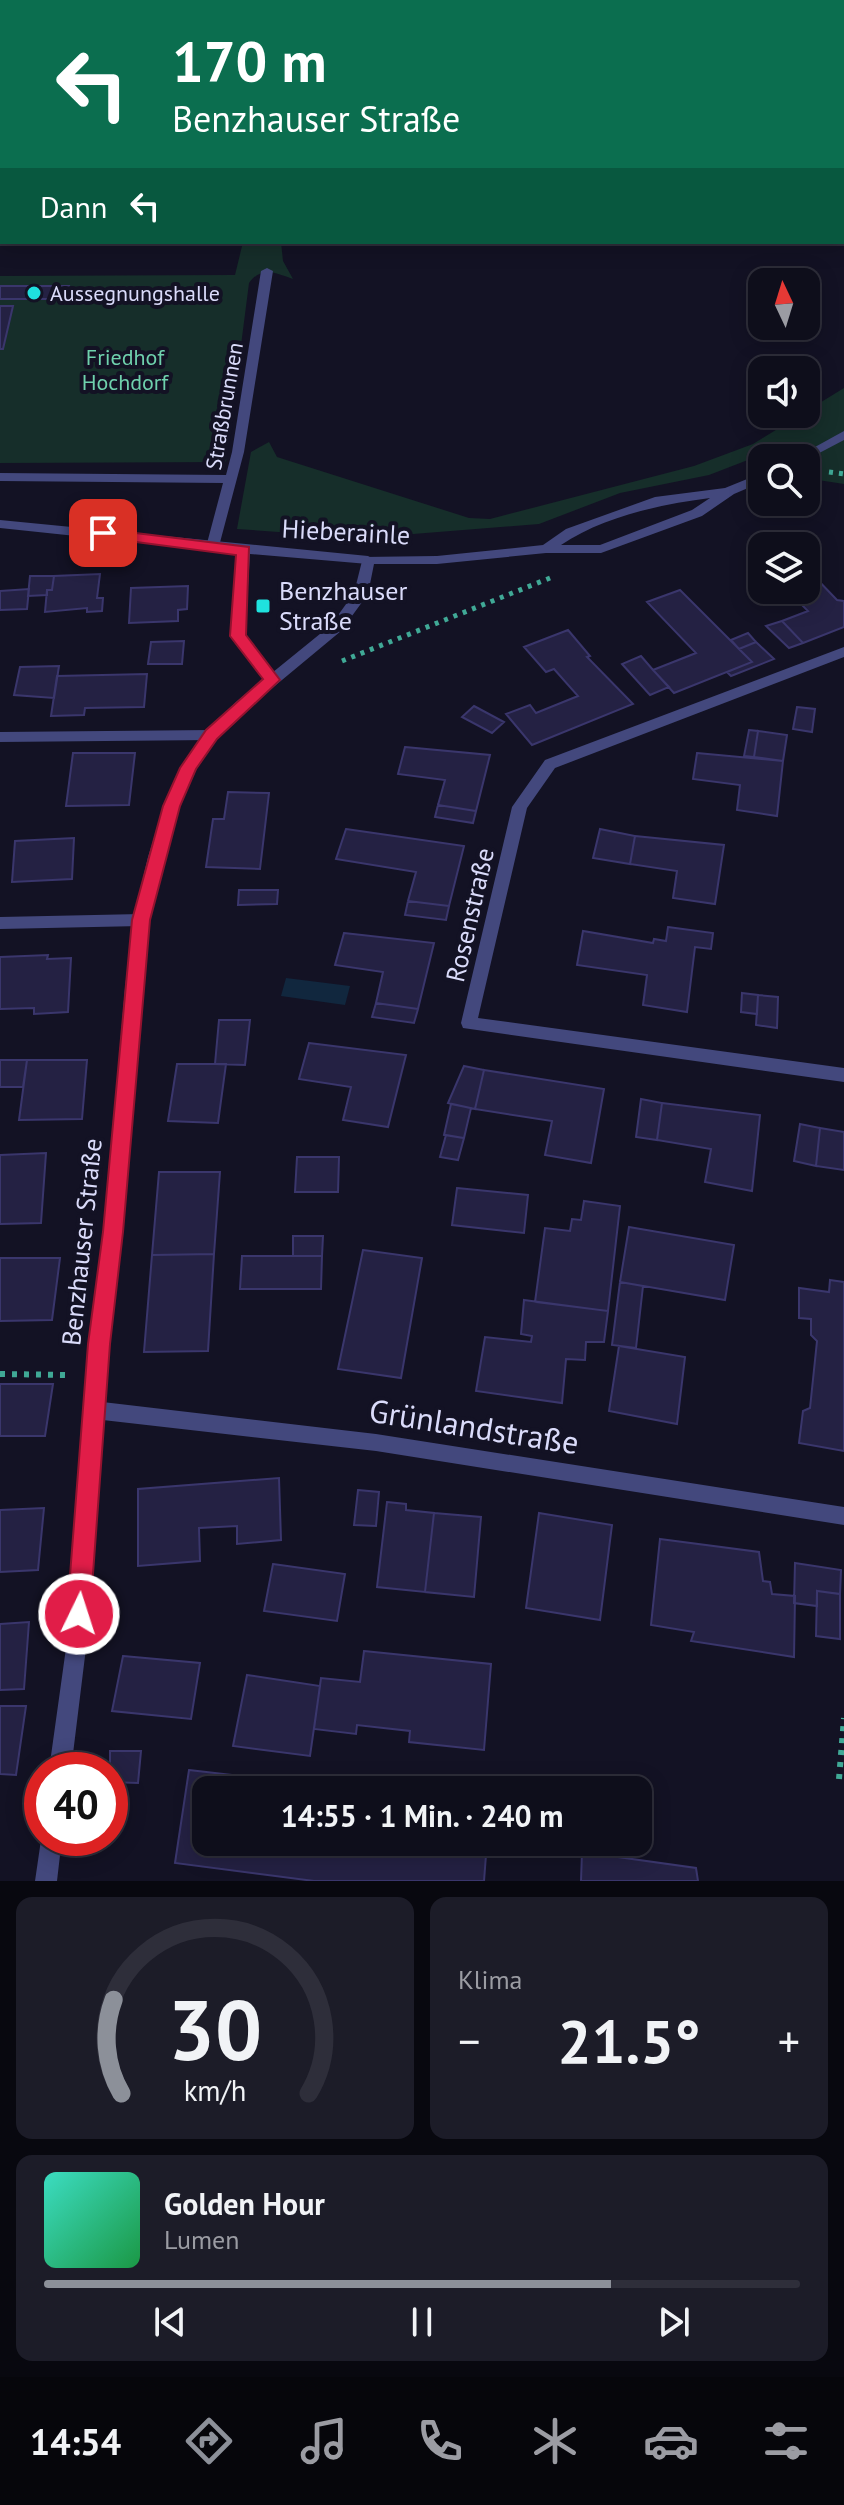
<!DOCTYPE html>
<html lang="de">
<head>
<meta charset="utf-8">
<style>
	:root { --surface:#0e0e1b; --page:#1c1c28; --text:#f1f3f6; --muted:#9b9ca3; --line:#2e2e3a; --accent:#8c9099 }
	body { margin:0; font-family:"PT Sans",sans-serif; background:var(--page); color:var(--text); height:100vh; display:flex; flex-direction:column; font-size:30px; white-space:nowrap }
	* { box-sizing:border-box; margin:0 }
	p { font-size:26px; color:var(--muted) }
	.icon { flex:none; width:44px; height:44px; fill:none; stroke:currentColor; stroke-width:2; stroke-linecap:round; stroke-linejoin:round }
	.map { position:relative; height:1881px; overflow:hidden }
	.panel { display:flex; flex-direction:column; gap:16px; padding:16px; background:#08080f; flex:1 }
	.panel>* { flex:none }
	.hud { position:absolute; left:0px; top:0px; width:844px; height:244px; box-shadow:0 4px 20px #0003,0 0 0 2px var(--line); background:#0b6e4f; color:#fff; overflow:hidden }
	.needle { width:52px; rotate:356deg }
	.controls { position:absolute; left:748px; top:268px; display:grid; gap:16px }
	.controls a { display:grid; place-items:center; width:72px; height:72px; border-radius:16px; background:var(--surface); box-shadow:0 4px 20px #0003,0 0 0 2px var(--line); font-size:40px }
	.speed { position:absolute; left:24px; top:1752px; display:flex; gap:16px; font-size:40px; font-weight:700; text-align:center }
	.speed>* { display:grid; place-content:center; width:104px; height:104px; border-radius:50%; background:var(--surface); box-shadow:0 4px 20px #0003,0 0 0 2px var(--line); line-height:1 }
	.speed .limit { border:12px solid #d22; background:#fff; color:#111 }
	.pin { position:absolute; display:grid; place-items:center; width:68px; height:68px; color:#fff; margin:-34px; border-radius:16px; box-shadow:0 4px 12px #0006 }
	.me { position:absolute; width:88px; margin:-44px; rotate:4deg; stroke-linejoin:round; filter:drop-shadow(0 0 6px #0008) }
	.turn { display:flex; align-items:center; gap:28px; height:168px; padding:0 40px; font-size:36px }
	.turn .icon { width:104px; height:104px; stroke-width:2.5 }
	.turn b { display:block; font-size:56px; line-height:68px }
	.then { display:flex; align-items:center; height:76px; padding:0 40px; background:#0003; gap:16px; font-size:30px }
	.big { font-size:60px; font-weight:800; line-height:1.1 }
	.panel .card { flex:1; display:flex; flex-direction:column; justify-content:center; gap:12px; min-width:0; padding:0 28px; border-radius:16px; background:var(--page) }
	.panel .dial { align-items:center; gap:0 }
	.dial svg { height:208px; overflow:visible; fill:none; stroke:var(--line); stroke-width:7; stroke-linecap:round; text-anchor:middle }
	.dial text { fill:var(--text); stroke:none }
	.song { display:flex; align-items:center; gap:24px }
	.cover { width:96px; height:96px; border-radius:12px; background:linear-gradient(135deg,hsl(170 70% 55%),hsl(140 70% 35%)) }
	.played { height:8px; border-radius:4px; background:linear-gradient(90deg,var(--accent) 75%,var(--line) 75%) }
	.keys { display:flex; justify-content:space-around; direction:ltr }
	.heat { display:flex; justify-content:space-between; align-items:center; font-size:44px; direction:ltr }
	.panel .tiles { flex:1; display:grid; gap:16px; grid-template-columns:1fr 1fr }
	.card:last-child { grid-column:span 2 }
	.trip { position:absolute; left:192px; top:1776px; width:460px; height:80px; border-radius:16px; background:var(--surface); box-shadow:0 4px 20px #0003,0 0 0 2px var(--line); font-weight:800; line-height:80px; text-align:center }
	.tabs { display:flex; height:128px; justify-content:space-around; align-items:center; background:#06060b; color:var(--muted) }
	.tabs .icon { width:56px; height:56px }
	.tabs .current { color:var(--accent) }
	.tabs b { font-size:36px; color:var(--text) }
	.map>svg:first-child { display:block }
	.green { fill:#162e2a }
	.water { fill:#11273e }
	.building { fill:#242143; stroke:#3a366c; stroke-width:2 }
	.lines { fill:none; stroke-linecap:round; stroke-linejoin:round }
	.path-far2 { stroke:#40a996; stroke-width:3; stroke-dasharray:3 4; stroke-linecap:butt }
	.path-far1 { stroke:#40a996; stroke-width:5; stroke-dasharray:4 6; stroke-linecap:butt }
	.path { stroke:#40a996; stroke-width:6; stroke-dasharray:5 7; stroke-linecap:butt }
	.service { fill:#43487d; fill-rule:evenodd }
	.minor { fill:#43487d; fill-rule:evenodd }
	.tertiary { fill:#43487d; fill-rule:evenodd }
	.route { fill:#e11d48; stroke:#92132f; stroke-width:2 }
	.poi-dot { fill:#1fe1de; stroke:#131224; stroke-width:3 }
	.labels { text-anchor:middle; stroke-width:8; stroke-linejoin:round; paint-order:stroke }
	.far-poi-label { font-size:22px; fill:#dadbfa; stroke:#131224; text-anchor:start }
	.far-park-label { font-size:22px; fill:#6fd1ad; stroke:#131224 }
	.far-street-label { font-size:22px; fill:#dadbfa; stroke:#131224 }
	.street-label { font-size:26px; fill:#dadbfa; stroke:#131224 }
	.poi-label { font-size:26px; fill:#dadbfa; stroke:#131224; text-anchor:start }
	.near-street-label { font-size:32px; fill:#dadbfa; stroke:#131224 }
</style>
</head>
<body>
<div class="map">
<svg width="844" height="1881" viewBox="0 0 844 1881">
	<rect width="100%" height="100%" fill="#131224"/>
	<path class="green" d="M3 0H262L2 2 0 151V4Z
		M243 242H281L283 261 293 279C276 273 261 266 249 283L226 462 0 463V276L235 275Z
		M844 388V484L818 480 806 473V458H782L771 451 709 475 620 493 539 524 363 538 237 529 251 452 269 442 277 457 469 518 490 519 694 466 753 444Z"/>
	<path class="water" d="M286 978 350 986 345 1005 281 996Z"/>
	<path class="building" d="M0 286H69L66 299H0Z
		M0 306H13L3 349H0Z
		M100 574 97 598H103L102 611 87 612V608L45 612 47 590H52L54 576Z
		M813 575 837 600 844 601V627L803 643 782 621 808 611 787 590H806V578Z
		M30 576H54L52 590H47V595L28 596Z
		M188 586 187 609 178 610V621L129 623 131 588Z
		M29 589 27 609 0 610V591Z
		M680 590 752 662 674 693 653 670 696 653 647 602Z
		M782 621 803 643 789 648 766 626Z
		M568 630 590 656 587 657 633 704 532 745 506 714 530 705 536 713 578 696 554 669 546 672 524 647Z
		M748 633 756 642 739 649 731 640Z
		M184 641 182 664H148L151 642Z
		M756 642 774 659 731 676 727 672 752 662 739 649Z
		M641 656 653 670 669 687 650 695 622 664Z
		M59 666 54 698 14 695 20 667Z
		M147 674 144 707 85 708 84 715 51 716 57 676Z
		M474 706 504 722 492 733 462 717Z
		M797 707 815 709 812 732 793 729Z
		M749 730 758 731 754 757 744 756Z
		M758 731 787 735 783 761 754 757Z
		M405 747 490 755 476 811 438 805 445 780 398 774Z
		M73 753H135L129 805 66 806Z
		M697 753 783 761 777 816 737 810 740 785 693 779Z
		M228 792 269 793 260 869 206 867 213 819H224Z
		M438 805 476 811 473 823 435 817Z
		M346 829 464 846 449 906 408 901 416 872 336 859Z
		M600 829 635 836 630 864 593 858Z
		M635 836 724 845 715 904 673 898 677 871 630 864Z
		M74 838 72 879 12 882 15 841Z
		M239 890H278L277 904 238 905Z
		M408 901 449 906 446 920 405 915Z
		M668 927 713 933 711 949 695 947 687 1012 643 1005 647 975 577 965 583 931 653 943 654 939 666 941Z
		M344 933 434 943 418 1009 376 1003 383 972 335 965Z
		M48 955 47 959 71 958 68 1012 34 1014V1008L0 1009V957Z
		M742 993 758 995 757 1014 741 1012Z
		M758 995 778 997 777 1028 756 1025Z
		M376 1003 418 1009 414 1023 372 1017Z
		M219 1020H250L245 1065 215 1064Z
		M309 1043 406 1055 388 1127 343 1120 351 1087 299 1079Z
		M0 1060H27L23 1087H0Z
		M27 1060H87L82 1119 19 1120Z
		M177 1064H226L218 1123 168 1121Z
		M464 1066 484 1070 475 1109 448 1103Z
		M484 1070 604 1089 591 1163 545 1155 552 1121 475 1109Z
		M641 1099 662 1103 657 1140 636 1137Z
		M662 1103 760 1115 752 1191 705 1182 711 1149 657 1140Z
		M451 1104 471 1108 464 1138 444 1135Z
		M800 1124 820 1128 816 1166 794 1161Z
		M820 1128 844 1132V1170L816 1166Z
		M446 1135 464 1138 458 1160 440 1157Z
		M46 1153 41 1223 0 1224V1155Z
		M297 1157H339L338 1192H295Z
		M159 1172H220L214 1254 152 1255Z
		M457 1188 528 1195 524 1233 452 1225Z
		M584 1201 620 1206 608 1311 535 1302 545 1228 570 1231 572 1219 581 1220Z
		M629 1227 734 1245 725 1300 620 1282Z
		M293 1236H323L322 1256H293Z
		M363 1250 422 1258 401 1378 338 1369Z
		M214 1254 208 1351 144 1352 152 1255Z
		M242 1256H322L321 1289H240Z
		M0 1258H60L52 1320 0 1321Z
		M830 1280 844 1282V1451L799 1443 803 1411 810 1408 817 1341 811 1335V1319L799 1318V1288L829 1292Z
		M620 1282 643 1286 636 1348 612 1345Z
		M524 1300 608 1311 604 1342H586L585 1360 566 1359 562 1403 476 1391 485 1337 531 1342 532 1336 521 1334Z
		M619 1346 685 1357 677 1424 609 1411Z
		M0 1384H53L45 1436H0Z
		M279 1478 281 1540 237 1544V1526L199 1528 200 1561 138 1566V1489Z
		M358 1490 379 1492 376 1526 354 1525Z
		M387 1502 406 1504V1510L434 1513 425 1592 377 1587Z
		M44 1508 38 1570 0 1572V1510Z
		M434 1513 481 1517 474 1597 425 1592Z
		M539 1513 612 1525 600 1620 526 1608Z
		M660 1539 759 1552 763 1581 770 1582 772 1594 795 1596 794 1657 691 1641 694 1632 651 1625Z
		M795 1563 841 1570 840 1594 817 1591V1606L794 1603Z
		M273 1564 345 1574 337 1621 264 1611Z
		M817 1591 840 1594V1639L816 1636Z
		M29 1622 24 1689 0 1690V1624Z
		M364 1651 491 1664 484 1750 409 1742 410 1731 357 1725 356 1734 314 1729 321 1678 360 1682Z
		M123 1656 200 1663 191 1719 112 1711Z
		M247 1675 320 1686 310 1756 233 1746Z
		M0 1706H26L16 1775 0 1774Z
		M110 1751H141L138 1783 110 1782Z
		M189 1770 362 1790H206V1842H487L484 1881H314L175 1863Z
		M582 1852 696 1868 698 1881H581Z"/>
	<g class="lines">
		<path class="path-far2" d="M379 0 392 2"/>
		<path class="path-far1" d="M829 472 844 474
			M342 661 555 576"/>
		<path class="path" d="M0 1374 67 1375
			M839 1779 844 1718"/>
		<path class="service" d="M267 268 273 271 244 452 218 550 213 551 206 547 223 483 0 481V473L226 475 232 452 261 271Z"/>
		<path class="minor" d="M0 520 368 556 375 560 368 564 250 554 245 635 279 680 272 685 267 683 231 636 237 553 0 528Z
			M844 647V657L555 768 527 808 478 1018 844 1068V1082L463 1028 461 1023 512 807 545 760Z
			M212 730 219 735 212 740 0 742V732Z
			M141 914 149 920 141 926 0 929V917Z
			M94 1401 376 1434 844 1507V1525L376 1451 94 1419 87 1416 84 1410 87 1404Z"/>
		<path class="tertiary" d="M844 431V440L806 460V458H795Z
			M762 473V482L734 494 702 516 601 553H546L437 564H374L368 594 341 631 246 710 217 739 196 770 180 806 164 857 149 920 141 988 122 1232 108 1344 86 1648 71 1770H49L66 1648 90 1344 104 1232 125 988 133 920 148 857 164 806 182 768 207 731 236 702 331 625 354 593 363 557 437 556 543 545 566 529 655 497 725 488ZM710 498 692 510 600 545H561C602 517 662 504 710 498Z
			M42 1833V1838H62L57 1881H35Z"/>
	</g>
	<path class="route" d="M103 529 249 547 246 635 280 680 217 739 196 769 180 806 150 920 123 1232 110 1344 90 1614 87 1622 79 1625 70 1622 67 1614 88 1344 103 1232 132 920 163 806 180 768 206 730 263 679 230 636 236 555 98 537V530Z"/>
	<g class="poi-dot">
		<circle cx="34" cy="293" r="8"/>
		<rect x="255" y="598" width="16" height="16" rx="4"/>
	</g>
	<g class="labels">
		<g class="far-poi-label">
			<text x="50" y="301">Aussegnungshalle</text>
		</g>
		<g class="far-park-label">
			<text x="125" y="365">Friedhof<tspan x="125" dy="25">Hochdorf</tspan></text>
		</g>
		<g class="far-street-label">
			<text transform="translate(224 406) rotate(-80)" y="8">Straßbrunnen</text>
		</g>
		<g class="street-label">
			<text transform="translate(346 532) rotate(3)" y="9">Hieberainle</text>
			<text transform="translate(470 915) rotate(-77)" y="9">Rosenstraße</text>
			<text transform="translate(82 1242) rotate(-84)" y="9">Benzhauser Straße</text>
		</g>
		<g class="poi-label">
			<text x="279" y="600">Benzhauser<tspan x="279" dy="30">Straße</tspan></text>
		</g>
		<g class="near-street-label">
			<text transform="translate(474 1427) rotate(9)" y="11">Grünlandstraße</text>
		</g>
	</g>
</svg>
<div class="controls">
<a><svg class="needle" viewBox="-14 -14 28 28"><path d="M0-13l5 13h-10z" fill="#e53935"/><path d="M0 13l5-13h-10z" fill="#9b9ca3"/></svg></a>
<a><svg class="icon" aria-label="sound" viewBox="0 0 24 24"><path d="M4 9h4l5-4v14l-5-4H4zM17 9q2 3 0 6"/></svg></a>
<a><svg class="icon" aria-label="search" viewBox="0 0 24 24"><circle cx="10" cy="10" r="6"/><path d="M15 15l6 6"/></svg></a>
<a><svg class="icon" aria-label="layers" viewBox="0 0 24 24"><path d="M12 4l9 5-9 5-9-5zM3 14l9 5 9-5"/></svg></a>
</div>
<div class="speed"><div class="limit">40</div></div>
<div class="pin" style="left:103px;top:533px;background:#d93025"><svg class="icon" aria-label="arrive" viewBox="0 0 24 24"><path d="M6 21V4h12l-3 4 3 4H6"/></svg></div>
<svg class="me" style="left:79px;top:1614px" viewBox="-20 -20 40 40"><circle r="17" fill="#e11d48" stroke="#fff" stroke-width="3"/><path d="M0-11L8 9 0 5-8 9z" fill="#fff"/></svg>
<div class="trip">14:55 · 1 Min. · 240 m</div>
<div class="hud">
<div class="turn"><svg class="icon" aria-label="left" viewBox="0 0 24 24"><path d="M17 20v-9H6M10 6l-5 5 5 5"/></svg><div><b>170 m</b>Benzhauser Straße</div></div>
<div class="then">Dann<svg class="icon" aria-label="left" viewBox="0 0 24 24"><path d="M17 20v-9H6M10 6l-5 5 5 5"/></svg></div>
</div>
</div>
<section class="panel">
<div class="tiles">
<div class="card dial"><svg viewBox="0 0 100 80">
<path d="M14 69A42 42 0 1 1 86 69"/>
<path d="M14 69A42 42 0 0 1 11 33" stroke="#8c9099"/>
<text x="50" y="56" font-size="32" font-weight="700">30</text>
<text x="50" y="72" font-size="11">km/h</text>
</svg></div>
<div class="card"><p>Klima</p>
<div class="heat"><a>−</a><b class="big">21.5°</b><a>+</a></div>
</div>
<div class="card">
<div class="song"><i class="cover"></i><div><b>Golden Hour</b><p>Lumen</p></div></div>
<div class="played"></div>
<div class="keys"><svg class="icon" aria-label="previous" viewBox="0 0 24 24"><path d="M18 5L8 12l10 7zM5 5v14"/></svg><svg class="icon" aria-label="pause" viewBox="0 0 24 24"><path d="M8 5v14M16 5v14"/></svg><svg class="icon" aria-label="next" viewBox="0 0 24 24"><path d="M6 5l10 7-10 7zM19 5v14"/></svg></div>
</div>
</div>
</section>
<nav class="tabs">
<b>14:54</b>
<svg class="icon current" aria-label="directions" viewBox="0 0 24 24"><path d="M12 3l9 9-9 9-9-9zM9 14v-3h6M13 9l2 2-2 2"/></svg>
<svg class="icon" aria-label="music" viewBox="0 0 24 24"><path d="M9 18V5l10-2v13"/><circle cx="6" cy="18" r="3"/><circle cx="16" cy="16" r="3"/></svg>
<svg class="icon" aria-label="phone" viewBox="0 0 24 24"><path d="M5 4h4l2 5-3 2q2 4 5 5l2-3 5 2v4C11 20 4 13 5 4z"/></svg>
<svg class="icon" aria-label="climate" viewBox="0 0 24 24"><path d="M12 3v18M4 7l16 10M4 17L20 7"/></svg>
<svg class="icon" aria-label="car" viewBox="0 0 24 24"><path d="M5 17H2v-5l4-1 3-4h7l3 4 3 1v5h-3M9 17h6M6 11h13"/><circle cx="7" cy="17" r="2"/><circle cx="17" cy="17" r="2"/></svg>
<svg class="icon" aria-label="filters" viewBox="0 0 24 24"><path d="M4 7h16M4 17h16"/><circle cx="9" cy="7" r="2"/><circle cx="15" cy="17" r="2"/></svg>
</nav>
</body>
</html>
